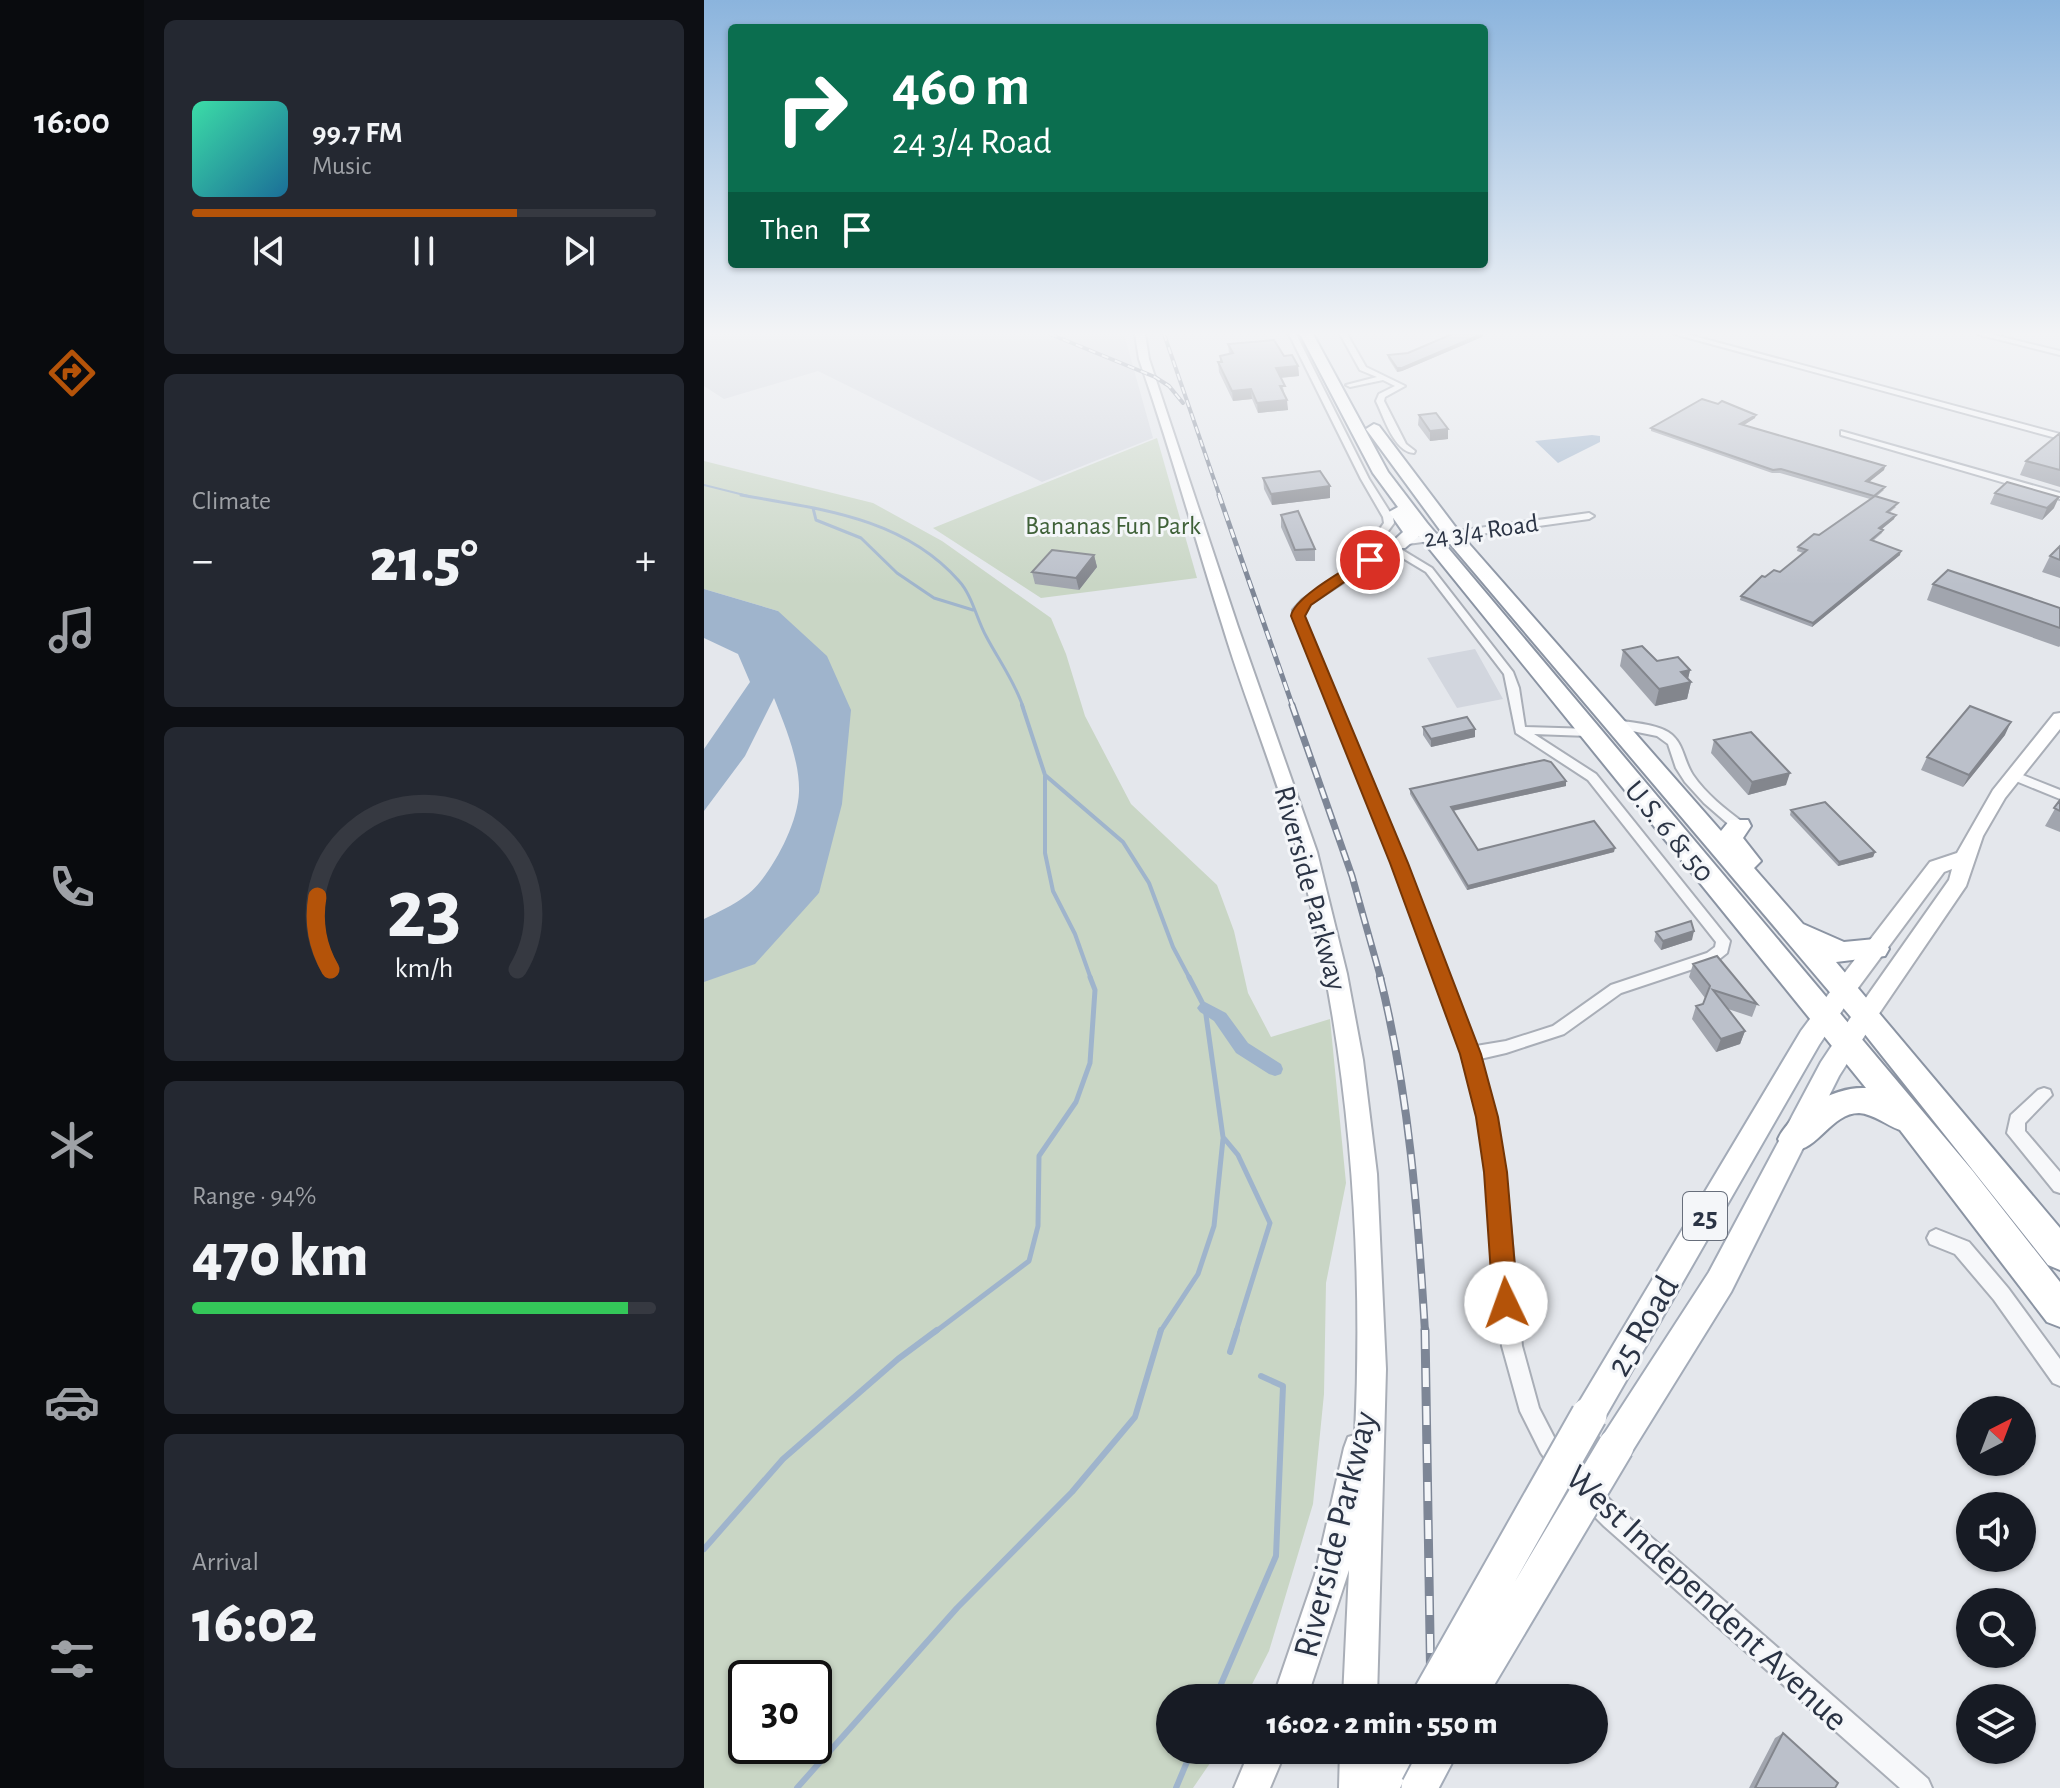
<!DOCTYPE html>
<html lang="en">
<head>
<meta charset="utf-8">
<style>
	:root { --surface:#171b24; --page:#242831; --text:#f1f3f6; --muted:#9ea1a6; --line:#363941; --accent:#b45309 }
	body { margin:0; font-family:"Alegreya Sans",sans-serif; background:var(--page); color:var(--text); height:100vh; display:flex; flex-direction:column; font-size:30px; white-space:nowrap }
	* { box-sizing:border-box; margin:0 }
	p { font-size:26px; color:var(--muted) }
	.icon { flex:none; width:44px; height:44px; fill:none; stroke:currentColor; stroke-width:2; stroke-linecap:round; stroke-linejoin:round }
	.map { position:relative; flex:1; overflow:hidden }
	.drawer { display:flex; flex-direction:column; gap:20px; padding:20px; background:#0d0f14; width:560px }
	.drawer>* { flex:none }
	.banner { position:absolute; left:24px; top:24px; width:760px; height:244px; border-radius:8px; box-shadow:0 2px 6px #0004; background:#0b6e4f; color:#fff; overflow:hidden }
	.needle { width:52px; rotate:42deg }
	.tools { position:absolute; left:1252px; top:1396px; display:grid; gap:16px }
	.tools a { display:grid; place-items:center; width:80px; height:80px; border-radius:50%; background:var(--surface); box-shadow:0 2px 6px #0004; font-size:40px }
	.speed { position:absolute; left:24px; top:1660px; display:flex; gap:16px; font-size:40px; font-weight:700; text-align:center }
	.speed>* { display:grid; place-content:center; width:104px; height:104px; border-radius:50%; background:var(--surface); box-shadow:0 2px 6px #0004; line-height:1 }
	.speed .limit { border:4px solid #111; border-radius:12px; background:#fff; color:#111 }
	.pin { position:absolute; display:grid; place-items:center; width:68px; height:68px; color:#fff; margin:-34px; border:4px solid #fff; border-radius:50%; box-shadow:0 2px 8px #0007 }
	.me { position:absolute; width:88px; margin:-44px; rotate:357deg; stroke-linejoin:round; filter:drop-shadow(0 0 6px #0008) }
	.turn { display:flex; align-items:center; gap:28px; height:168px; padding:0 32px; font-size:36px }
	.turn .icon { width:104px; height:104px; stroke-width:2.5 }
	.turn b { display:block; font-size:56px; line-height:68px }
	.then { display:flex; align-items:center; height:76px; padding:0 32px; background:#0003; gap:16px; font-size:30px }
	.big { font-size:60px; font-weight:800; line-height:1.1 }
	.drawer .card { flex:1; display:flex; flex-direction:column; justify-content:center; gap:12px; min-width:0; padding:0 28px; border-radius:12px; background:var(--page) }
	.drawer .dial { align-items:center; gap:0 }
	.dial svg { height:208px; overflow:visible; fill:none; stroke:var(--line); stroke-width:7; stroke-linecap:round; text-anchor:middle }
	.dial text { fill:var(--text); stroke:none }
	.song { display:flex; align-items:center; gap:24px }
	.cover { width:96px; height:96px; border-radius:12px; background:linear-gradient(135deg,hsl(160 70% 55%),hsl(200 70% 35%)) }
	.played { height:8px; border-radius:4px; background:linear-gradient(90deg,var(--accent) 70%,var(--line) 70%) }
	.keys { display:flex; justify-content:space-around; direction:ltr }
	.heat { display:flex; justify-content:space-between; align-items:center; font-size:44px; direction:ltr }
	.charge { height:12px; border-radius:6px; background:linear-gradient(90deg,#34c759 94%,var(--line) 0) }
	.trip { position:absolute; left:452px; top:1684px; width:452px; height:80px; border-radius:40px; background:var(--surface); box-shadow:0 2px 6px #0004; font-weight:800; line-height:80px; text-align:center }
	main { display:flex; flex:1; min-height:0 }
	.menu { display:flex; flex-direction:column; width:144px; justify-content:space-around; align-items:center; background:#090b0e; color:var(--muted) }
	.menu .icon { width:56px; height:56px }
	.menu .current { color:var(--accent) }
	.menu b { font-size:36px; color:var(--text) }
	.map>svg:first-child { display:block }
	.built { fill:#d2d6de }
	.green { fill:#c9d6c5; fill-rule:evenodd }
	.water { fill:#9fb4cc }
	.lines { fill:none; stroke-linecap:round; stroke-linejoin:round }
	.stream-far4 { stroke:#9fb4cc; stroke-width:2 }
	.stream-far3 { stroke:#9fb4cc; stroke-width:3 }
	.stream-far2 { stroke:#9fb4cc; stroke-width:4 }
	.stream-far1 { stroke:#9fb4cc; stroke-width:5 }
	.stream { stroke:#9fb4cc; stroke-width:6 }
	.canal { fill:#9fb4cc; fill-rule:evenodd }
	.street-casing { stroke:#a9aeb7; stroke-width:4 }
	.secondary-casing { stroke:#a9aeb7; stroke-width:4 }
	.primary-casing { stroke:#a3abb8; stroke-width:4 }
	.highway-casing { stroke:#8b94a3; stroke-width:4 }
	.street { fill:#f7f8fa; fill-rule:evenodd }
	.secondary { fill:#fff; fill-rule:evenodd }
	.primary { fill:#fff; fill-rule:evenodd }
	.highway { fill:#fff; fill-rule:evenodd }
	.rail-far4-casing { stroke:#7d8696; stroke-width:4 }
	.rail-far3-casing { stroke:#7d8696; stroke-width:5 }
	.rail-far2-casing { stroke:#7d8696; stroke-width:7 }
	.rail-far1-casing { stroke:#7d8696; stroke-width:8 }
	.rail-casing { stroke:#7d8696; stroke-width:9 }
	.rail-far4 { stroke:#f4f6f9; stroke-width:2; stroke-dasharray:7; stroke-linecap:butt }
	.rail-far3 { stroke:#f4f6f9; stroke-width:3; stroke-dasharray:9; stroke-linecap:butt }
	.rail-far2 { stroke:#f4f6f9; stroke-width:4; stroke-dasharray:11; stroke-linecap:butt }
	.rail-far1 { stroke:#f4f6f9; stroke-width:5; stroke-dasharray:15; stroke-linecap:butt }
	.rail { stroke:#f4f6f9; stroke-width:6; stroke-dasharray:19; stroke-linecap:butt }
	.primary-bridge-casing { stroke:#a3abb8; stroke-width:39; stroke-linecap:butt }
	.primary-bridge { stroke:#fff; stroke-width:35 }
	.wall { fill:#a1a5ae }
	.shaded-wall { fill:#83868d }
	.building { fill:#bbc0ca; stroke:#83868d; stroke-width:2 }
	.route { fill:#b45309; stroke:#753606; stroke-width:2 }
	.labels { text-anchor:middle; stroke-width:6; stroke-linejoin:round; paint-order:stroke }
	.far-park-label { font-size:26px; fill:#3f6138; stroke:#f4f6f9 }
	.far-street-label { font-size:26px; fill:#2b3445; stroke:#f4f6f9 }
	.shield { fill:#f4f6f9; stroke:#676e7b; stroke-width:2 }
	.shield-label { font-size:28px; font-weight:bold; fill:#2b3445 }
	.street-label { font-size:30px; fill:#2b3445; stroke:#f4f6f9 }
	.near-street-label { font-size:36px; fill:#2b3445; stroke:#f4f6f9 }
</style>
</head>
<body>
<main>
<nav class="menu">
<b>16:00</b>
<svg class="icon current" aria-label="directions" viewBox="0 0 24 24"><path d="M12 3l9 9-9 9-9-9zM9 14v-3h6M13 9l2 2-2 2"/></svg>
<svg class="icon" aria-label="music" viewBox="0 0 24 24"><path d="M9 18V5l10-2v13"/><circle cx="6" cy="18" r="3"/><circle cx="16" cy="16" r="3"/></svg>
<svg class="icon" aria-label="phone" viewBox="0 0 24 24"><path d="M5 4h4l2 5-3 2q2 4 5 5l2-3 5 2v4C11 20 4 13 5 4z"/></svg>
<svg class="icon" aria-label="climate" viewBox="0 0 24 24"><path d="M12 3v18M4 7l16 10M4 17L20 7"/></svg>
<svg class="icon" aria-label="car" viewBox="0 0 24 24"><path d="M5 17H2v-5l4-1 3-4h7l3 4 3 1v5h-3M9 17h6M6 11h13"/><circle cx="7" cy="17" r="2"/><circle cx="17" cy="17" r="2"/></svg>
<svg class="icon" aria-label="filters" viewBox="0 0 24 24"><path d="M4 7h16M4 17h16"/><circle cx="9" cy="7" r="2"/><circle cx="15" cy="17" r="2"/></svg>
</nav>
<section class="drawer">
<div class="card">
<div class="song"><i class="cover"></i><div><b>99.7 FM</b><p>Music</p></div></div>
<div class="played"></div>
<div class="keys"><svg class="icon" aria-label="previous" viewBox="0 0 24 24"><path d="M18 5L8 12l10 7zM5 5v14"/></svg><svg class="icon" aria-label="pause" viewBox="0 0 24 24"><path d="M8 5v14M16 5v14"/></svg><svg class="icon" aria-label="next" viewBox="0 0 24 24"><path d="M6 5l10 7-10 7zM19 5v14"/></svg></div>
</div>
<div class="card"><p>Climate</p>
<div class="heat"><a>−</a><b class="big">21.5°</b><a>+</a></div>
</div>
<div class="card dial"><svg viewBox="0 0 100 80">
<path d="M14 69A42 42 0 1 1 86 69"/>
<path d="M14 69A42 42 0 0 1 9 41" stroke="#b45309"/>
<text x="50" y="56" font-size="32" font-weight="700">23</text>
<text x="50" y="72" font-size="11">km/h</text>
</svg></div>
<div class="card"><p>Range · 94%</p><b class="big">470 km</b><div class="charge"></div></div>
<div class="card"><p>Arrival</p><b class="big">16:02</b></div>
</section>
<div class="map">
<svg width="1356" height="1788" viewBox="0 0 1356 1788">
	<rect width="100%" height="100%" fill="#e4e7ec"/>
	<path class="built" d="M0 334H420L449 438 338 482 114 371 20 399 0 386Z
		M771 649 799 699 753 708 723 658Z"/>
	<path class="green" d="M453 438 493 578 337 598 229 528Z
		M0 461 169 503 238 541 347 618 362 654 381 716 427 804 513 885 530 931 544 993 567 1037 626 1019 642 1183 622 1283 620 1394 609 1504 565 1651 541 1698H466V1750H515L489 1788H0V981L115 893 74 611 0 589ZM42 1678H110V1746H42Z"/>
	<path class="water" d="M888 435 896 436V442L854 463 831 441Z
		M0 589 74 611 123 656 147 710 138 804 115 893 51 964 0 982V919C19 910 43 899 56 882 74 860 94 821 95 792 96 761 81 726 70 698L41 756 0 811V749L46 682 34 654 0 638Z"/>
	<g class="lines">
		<path class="stream-far4" d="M0 485 48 497"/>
		<path class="stream-far3" d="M37 495C115 509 199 517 255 581 268 595 273 620 282 636 294 659 311 682 319 707
			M109 508 112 520 157 538 193 573 230 598 269 610"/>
		<path class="stream-far2" d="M318 705 341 775 419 842 445 883 469 947 486 979
			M341 776V853L349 891 371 934 387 979"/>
		<path class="stream-far1" d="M485 977 501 1008 519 1137 534 1155 566 1223 532 1332
			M231 1332 325 1261 334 1226 335 1156 372 1102 386 1063 391 990 386 977
			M456 1332 494 1274 510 1226 519 1139"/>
		<path class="stream" d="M526 1352 533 1330
			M0 1549 79 1459 194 1359 233 1330
			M511 1698 572 1556 579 1386 557 1376
			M93 1788 253 1608 368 1492 431 1417 457 1330
			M472 1788 488 1750"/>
		<path class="canal" d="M501 1002 522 1013 544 1043 577 1064 579 1069 577 1074 571 1076 565 1074 532 1053 510 1021 496 1012 493 1008 496 1004Z"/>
		<defs>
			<path id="street" d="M585 334H592L665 479 689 517 690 523 679 538 688 544 702 538 885 513 890 516 885 519 704 544 695 548 728 568 809 672 815 688 821 727 888 729 890 732 884 736 830 734 892 774 1026 941 1023 953 1013 961 917 993 860 1034 802 1053 776 1059 801 1172 818 1346 835 1408 851 1439 877 1471 916 1510 1224 1779 1228 1788H1196L900 1526 861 1487 837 1453 816 1411 798 1346 783 1172 770 1097 759 1054 688 863 589 616V610L598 600 681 547 669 539 680 523 679 517 657 479ZM687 551 722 572 800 674 812 733 884 780 1012 942 1011 947 1003 953 907 985 849 1026 802 1041 772 1046 702 863 599 616V611L606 604Z
				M636 334H643L662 367 701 386 681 397 680 401 702 444 711 451 710 453C690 452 680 417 672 401L675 394 691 386 679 380 646 387 642 385 673 377 656 370Z
				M970 334H982L1356 434V439Z
				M1273 334H1286L1356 351V355Z
				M1137 431 1356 493V499L1137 435Z
				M908 719C925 723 949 723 964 732 980 742 979 760 989 775 1002 794 1021 809 1040 823L1042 826 1040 829H1030L1000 803 981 782 972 768 964 744 953 736 904 726V720Z
				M1311 772 1356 790V799L1307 779 1305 776 1307 773Z
				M1340 1088 1346 1090 1348 1095 1321 1123V1131L1356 1172V1193L1350 1191 1303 1133 1307 1115 1334 1090Z
				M1232 1229 1265 1242 1304 1288 1356 1359V1386L1349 1383 1290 1300 1251 1254 1226 1244 1223 1238 1226 1232Z"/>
			<path id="secondary" d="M431 334H441L445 359 534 627 613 852 643 974 659 1060 673 1174 682 1369 673 1698H639L645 1570 603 1698H569L611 1575 640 1448 644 1437 651 1435C660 1240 644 1042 594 854 573 776 541 701 518 624 490 536 466 447 435 359Z
				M1356 713V729L1301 798 1279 836 1262 886 1170 1021 1162 1024 1154 1021 1151 1015 1154 1009 1245 880 1248 869 1240 872 1148 996 1140 998 1132 996 1129 990 1132 984 1226 862 1253 853 1289 790 1350 714Z
				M546 1750H582L566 1788H530Z
				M636 1750H672L671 1788H635Z"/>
			<path id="primary" d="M1140 981 1148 984 1152 990 1148 996 1115 1045 896 1426 885 1431 874 1426 869 1415 874 1404 1097 1031 1132 984Z
				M1162 1005 1171 1008 1174 1015 1135 1076 1027 1292 924 1458 912 1462 900 1458 896 1446 900 1434 1005 1272 1117 1062 1153 1008Z
				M673 1750H715L696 1788H654Z"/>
			<path id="highway" d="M596 334H609L684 472 723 523 1268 1170 1356 1282V1327L1343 1322 1196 1130C1182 1125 1170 1114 1155 1113 1124 1113 1111 1160 1079 1149L1074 1139C1087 1111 1131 1086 1162 1088L715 536 701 548H689L686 544 699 532 685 512 694 507 669 473Z
				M670 424 675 426 759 537 1017 831 1026 820H1044L1047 826 1039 838 1057 861 1050 868 1099 924 1140 942 1171 939 1181 942 1185 949 1181 956 1132 962 1356 1228V1270L1344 1265 1152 1023 747 545 662 429Z"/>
		</defs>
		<use href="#street" class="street-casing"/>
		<use href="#secondary" class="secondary-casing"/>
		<use href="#primary" class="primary-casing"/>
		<use href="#highway" class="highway-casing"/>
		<use href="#street" class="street"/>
		<use href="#secondary" class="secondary"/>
		<use href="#primary" class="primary"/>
		<use href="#highway" class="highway"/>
		<defs>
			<path id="rail-far4" d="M346 334 451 377 465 386 479 403
				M460 334 516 497"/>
			<path id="rail-far3" d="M515 495 589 707"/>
			<path id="rail-far2" d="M588 705 648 876 677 979"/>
			<path id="rail-far1" d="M676 977C705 1093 714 1213 721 1332"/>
			<path id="rail" d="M721 1330 727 1698
				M727 1750V1788"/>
		</defs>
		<use href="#rail-far4" class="rail-far4-casing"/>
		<use href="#rail-far3" class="rail-far3-casing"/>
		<use href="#rail-far2" class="rail-far2-casing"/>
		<use href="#rail-far1" class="rail-far1-casing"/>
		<use href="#rail" class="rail-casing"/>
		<use href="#rail-far4" class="rail-far4"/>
		<use href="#rail-far3" class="rail-far3"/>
		<use href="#rail-far2" class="rail-far2"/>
		<use href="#rail-far1" class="rail-far1"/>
		<use href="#rail" class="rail"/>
		<defs>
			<path id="primary-bridge" d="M725 1698 885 1415
				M762 1698 912 1446
				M715 1788 735 1750"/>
		</defs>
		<use href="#primary-bridge" class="primary-bridge-casing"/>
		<use href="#primary-bridge" class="primary-bridge"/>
	</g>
	<path class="wall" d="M779 334 778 337 698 371 693 372 684 358V355L704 353Z
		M524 344 580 356 594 366 595 376 577 378 584 410 554 413 548 399 529 401 515 372 514 362H516V356L525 354Z
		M715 415 744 429V439L726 441 714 425Z
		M1051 418 1040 425 1181 466 1180 470 1165 482 1180 490 1173 496 1192 507 1185 513 1190 519 1178 529 1179 530 1178 533 1169 541 1196 555 1108 627 1036 600 1037 596 1061 577 1076 572 1099 553 1093 551 1094 547 1115 535 1166 499 1076 473H1068L947 431V428Z
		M1356 433V487L1316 475 1322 461Z
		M559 478 626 498 568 505 560 489Z
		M1291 493 1350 508 1338 520 1286 504Z
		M577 515 611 549V561H592L577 527Z
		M1356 546V578L1338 572 1346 556Z
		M390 555 393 567 375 590 331 584 328 572Z
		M1229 584 1356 608V646L1355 647 1223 600Z
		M919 650 953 661 986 670 984 679 987 682 983 699 951 706 916 666Z
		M719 727 771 737 727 747 719 735Z
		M1301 735 1259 787 1217 770 1223 757Z
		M1010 740 1082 785 1044 795 1007 753Z
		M862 786 749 811 774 850 910 852 763 890 706 794V789Z
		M1356 800V832L1341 826Z
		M1087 810 1171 852 1169 857 1134 866 1086 815Z
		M952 932 988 940 957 950 950 941Z
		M989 964 1053 1004 1048 1017 1024 1009 1041 1031 1036 1044 1012 1052 988 1019 992 1006 999 1004 1001 998 985 977Z
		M1079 1733 1131 1788H1045L1071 1738Z"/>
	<path class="shaded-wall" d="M779 334 778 337 698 371 693 372V368Z
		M594 366 595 376 573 378 572 368Z
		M547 389 548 399 529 401 528 391Z
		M583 400 584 410 554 413 553 403Z
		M1052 415 1051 418 1035 428 1036 424Z
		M744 429V439L726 441V431Z
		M1181 466 1180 470 1161 485 1162 481Z
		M626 486V498L568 505 567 494Z
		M1355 497 1350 508 1338 520 1343 508Z
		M1192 515 1190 519 1174 532 1175 528Z
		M1197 551 1196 555 1108 627 1109 623Z
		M390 555 393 567 375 590 372 578Z
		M986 670 983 683 987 682 983 699 951 706 955 689 977 672Z
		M1307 722 1301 735 1259 787 1265 775Z
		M771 729V737L727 747V739Z
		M1086 773 1082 785 1044 795 1048 782Z
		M862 781V786L747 811V807Z
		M911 848 910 852 763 890 764 886Z
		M1171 852 1169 857 1134 866 1135 862Z
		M990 931 988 940 957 950 959 941Z
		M1041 1031 1036 1044 1012 1052 1017 1039Z"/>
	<path class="building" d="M748 334H778L698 368H693L684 355 704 353Z
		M570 340 580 356 588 355 594 366 572 368 581 386H576L583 400 553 403 547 389 528 391 514 362H518L516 356 529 353 524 344Z
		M998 399 1014 404 1018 401 1052 415 1036 424 1181 466 1162 481 1181 487 1170 496 1077 469 1069 470 947 428Z
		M732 413 744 429 726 431 715 415Z
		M1356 433V470L1322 461Z
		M616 471 626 486 567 494 559 478Z
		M1303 482 1355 497 1343 508 1291 493Z
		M1171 496 1194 503 1183 512 1192 515 1175 528 1179 530 1167 540 1197 551 1109 623 1037 596 1058 576 1061 577 1070 570 1076 572 1103 550 1094 547 1110 534 1115 535Z
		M594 511 611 549 591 550 577 515Z
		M1356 546V560L1346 556Z
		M348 550 390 555 372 578 328 572Z
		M1244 570 1356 608V628L1229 584Z
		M938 646 953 661 974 657 986 670 977 672 987 682 955 689 919 650Z
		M1266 706 1307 722 1265 775 1223 757Z
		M763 717 771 729 727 739 719 727Z
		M1047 732 1086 773 1048 782 1010 740Z
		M840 760 847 762 862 781 747 807 774 850 890 821 911 848 764 886 706 789Z
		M1356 800V811L1350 808Z
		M1121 802 1171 852 1135 862 1087 810Z
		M987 921 990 931 959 941 952 932Z
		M1013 956 1053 1004 1009 990 1041 1031 1017 1039 992 1006 999 1004 1006 986 989 964Z
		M1079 1733 1134 1783 1131 1788H1051Z"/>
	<linearGradient id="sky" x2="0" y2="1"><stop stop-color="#8bb4dd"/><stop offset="0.57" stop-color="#f3f4f6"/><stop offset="1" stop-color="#f3f4f6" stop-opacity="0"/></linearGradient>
	<rect width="1356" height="585" fill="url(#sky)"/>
	<path class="route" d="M661 557 672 560 607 605 601 616 704 863 777 1054 794 1117 803 1172 814 1303 810 1312 802 1315 793 1312 789 1303 780 1172 772 1117 756 1054 686 863 587 616C590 597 644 568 661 557Z"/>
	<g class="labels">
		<g class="far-park-label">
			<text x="409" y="534">Bananas Fun Park</text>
		</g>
		<g class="far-street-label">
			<text transform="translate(777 530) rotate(-8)" y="9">24 3/4 Road</text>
		</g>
		<rect class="shield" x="979" y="1192" width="44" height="48" rx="6"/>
		<g class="shield-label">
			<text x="1001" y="1226">25</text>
		</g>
		<g class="street-label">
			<text transform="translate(966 831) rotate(50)" y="10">U.S. 6 &amp; 50</text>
			<text transform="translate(607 888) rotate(75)" y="10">Riverside Parkway</text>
		</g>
		<g class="near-street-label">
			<text transform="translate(937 1325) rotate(-60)" y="13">25 Road</text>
			<text transform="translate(630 1534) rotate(-76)" y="13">Riverside Parkway</text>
			<text transform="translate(1004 1597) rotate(43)" y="13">West Independent Avenue</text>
		</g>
	</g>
</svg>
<div class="tools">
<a><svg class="needle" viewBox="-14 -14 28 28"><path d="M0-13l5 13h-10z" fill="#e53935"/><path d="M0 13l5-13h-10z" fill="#9ea1a6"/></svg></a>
<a><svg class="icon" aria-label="sound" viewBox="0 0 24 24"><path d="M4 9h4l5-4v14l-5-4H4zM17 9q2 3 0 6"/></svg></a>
<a><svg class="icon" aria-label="search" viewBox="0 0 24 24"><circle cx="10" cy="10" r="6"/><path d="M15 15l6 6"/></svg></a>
<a><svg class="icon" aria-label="layers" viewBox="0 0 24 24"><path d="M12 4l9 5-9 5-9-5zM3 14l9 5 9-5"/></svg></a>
</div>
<div class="speed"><div class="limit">30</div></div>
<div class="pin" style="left:666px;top:560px;background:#d93025"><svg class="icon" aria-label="arrive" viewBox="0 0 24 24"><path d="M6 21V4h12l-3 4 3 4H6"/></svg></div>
<svg class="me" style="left:802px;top:1303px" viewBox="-20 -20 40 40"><circle r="19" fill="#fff"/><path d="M0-13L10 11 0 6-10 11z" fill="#b45309"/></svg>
<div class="trip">16:02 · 2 min · 550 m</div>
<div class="banner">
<div class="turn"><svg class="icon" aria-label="right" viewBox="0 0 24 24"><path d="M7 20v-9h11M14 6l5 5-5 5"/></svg><div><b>460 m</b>24 3/4 Road</div></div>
<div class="then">Then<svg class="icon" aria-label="arrive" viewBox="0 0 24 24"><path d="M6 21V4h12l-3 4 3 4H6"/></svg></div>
</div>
</div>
</main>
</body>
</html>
